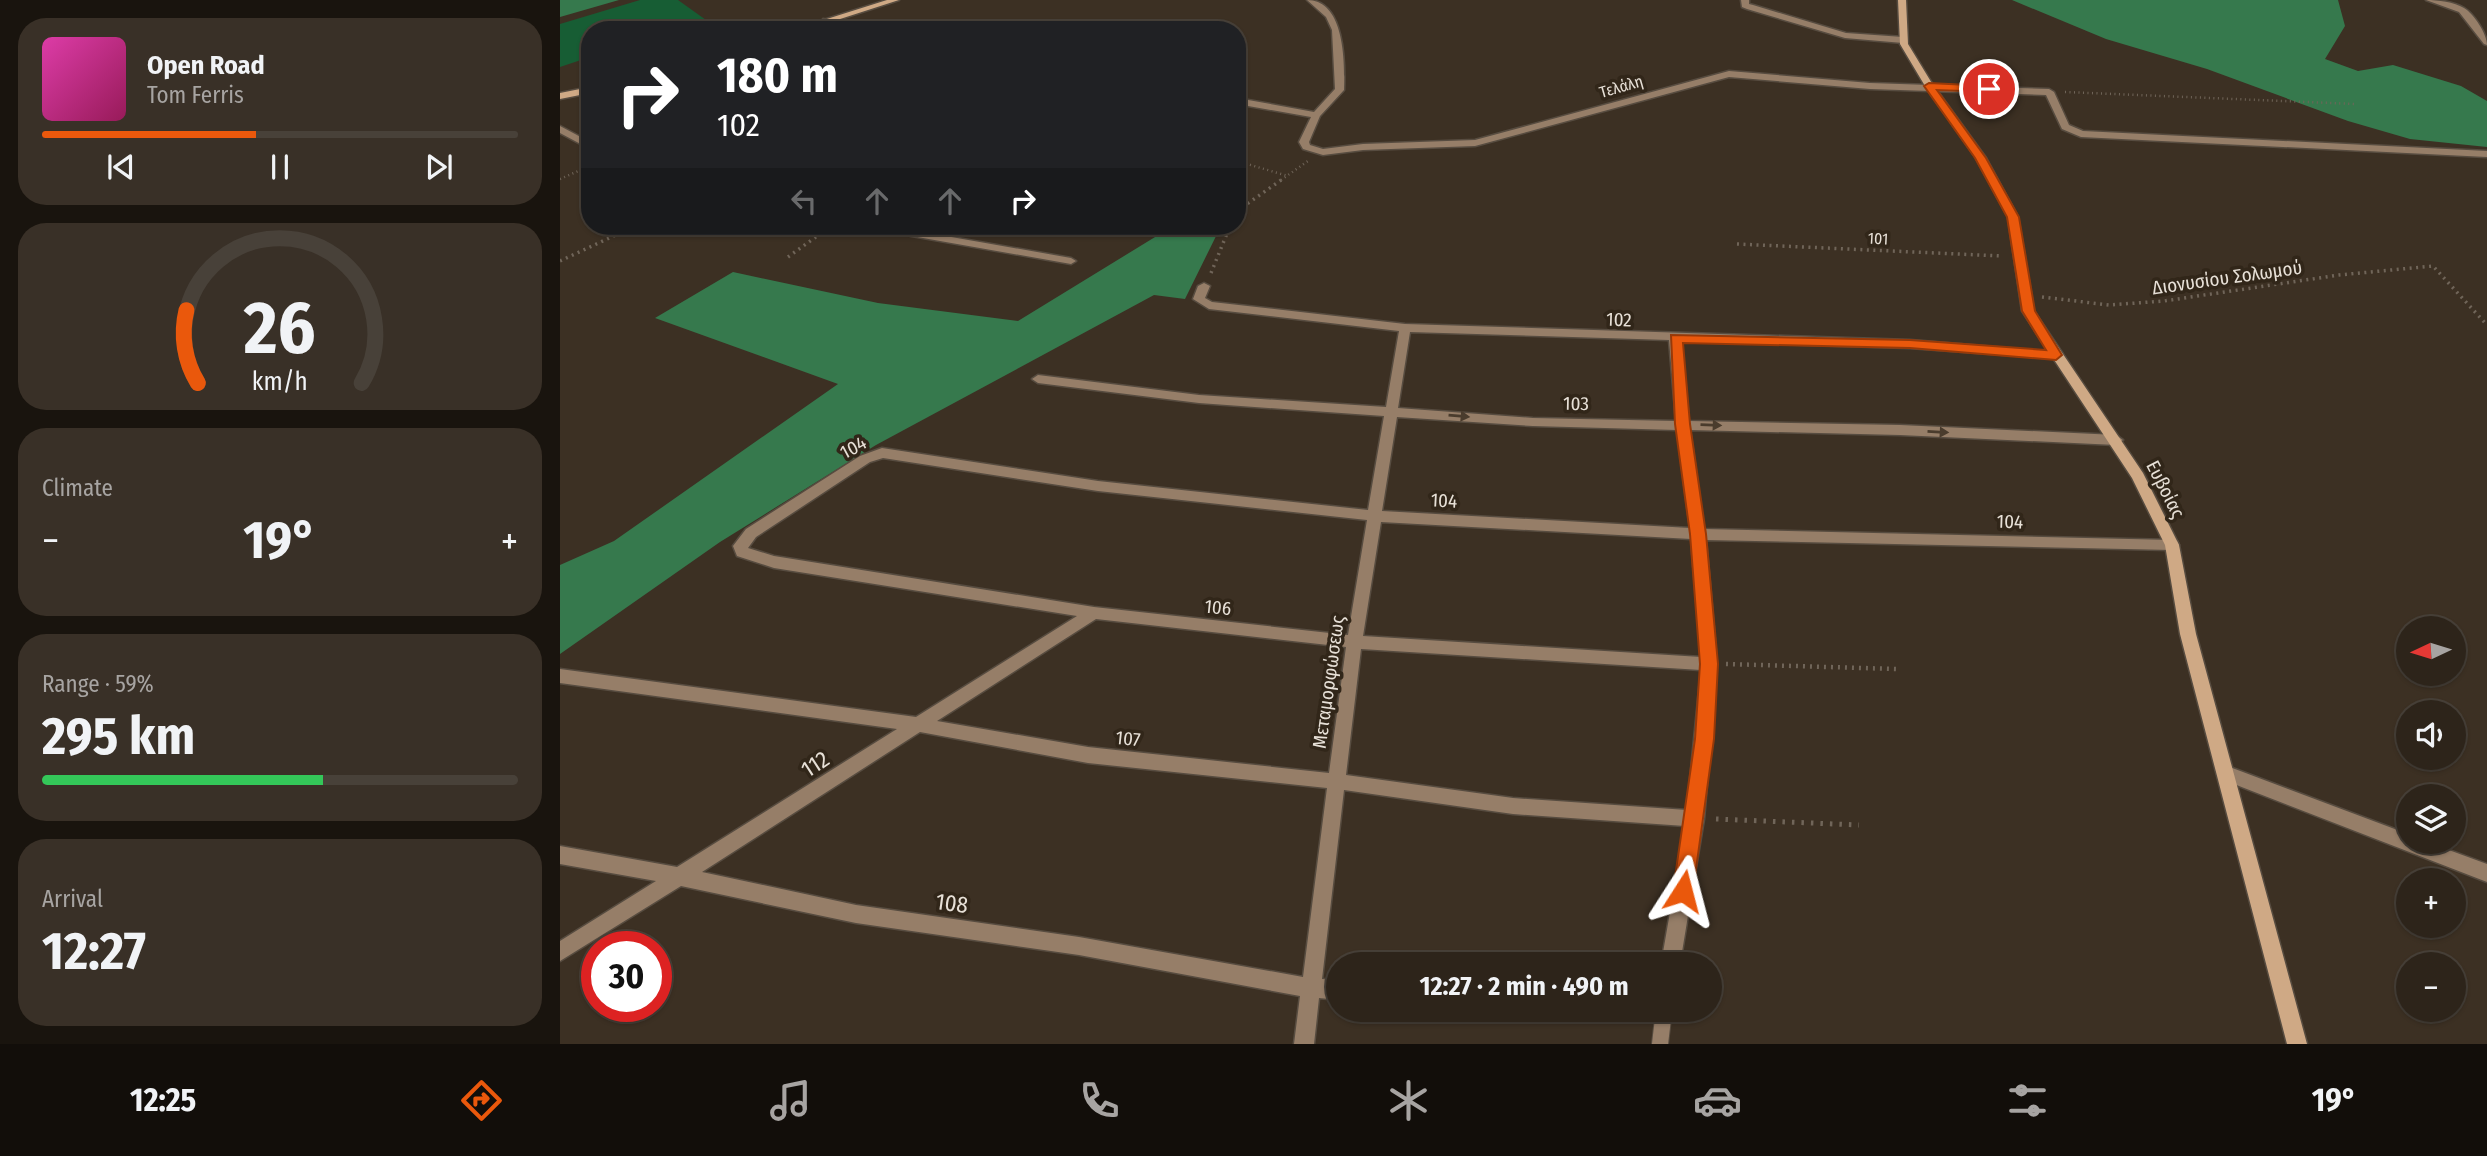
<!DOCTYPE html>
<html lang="en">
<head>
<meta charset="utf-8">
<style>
	:root { --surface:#2d241a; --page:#393027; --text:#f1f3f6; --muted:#a7a4a2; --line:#484139; --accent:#ea580c }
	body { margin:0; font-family:"Fira Sans Condensed",sans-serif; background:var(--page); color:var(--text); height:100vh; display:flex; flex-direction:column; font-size:26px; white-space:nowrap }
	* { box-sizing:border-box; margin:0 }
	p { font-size:23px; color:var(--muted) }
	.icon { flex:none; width:38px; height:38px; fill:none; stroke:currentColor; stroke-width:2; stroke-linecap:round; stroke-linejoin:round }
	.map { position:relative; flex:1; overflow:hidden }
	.details { display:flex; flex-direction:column; gap:18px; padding:18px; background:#19140e; width:560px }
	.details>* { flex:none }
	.banner { position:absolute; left:21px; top:21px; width:665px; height:214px; border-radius:28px; box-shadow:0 2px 5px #0004,0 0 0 2px var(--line); background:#202124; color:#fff; overflow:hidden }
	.needle { width:46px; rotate:266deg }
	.buttons { position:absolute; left:1836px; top:616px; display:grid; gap:14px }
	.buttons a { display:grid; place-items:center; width:70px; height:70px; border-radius:50%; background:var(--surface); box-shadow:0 2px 5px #0004,0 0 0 2px var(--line); font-size:35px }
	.speed { position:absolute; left:21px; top:931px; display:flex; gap:14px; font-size:35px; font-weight:700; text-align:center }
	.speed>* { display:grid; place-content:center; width:91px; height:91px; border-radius:50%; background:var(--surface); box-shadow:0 2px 5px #0004,0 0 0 2px var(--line); line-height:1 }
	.speed .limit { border:10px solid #d22; background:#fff; color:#111 }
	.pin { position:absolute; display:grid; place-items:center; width:60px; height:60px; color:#fff; margin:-30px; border:4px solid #fff; border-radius:50%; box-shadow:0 2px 7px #0007 }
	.me { position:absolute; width:77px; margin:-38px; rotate:9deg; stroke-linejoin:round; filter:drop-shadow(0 0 5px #0008) }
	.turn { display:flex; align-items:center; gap:24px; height:147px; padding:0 21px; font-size:32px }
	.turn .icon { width:91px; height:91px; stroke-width:2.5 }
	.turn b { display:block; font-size:49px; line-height:60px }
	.lanes { display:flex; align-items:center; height:66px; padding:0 21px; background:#0003; justify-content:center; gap:35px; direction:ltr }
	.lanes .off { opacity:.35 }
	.big { font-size:52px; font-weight:700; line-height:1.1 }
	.details .card { flex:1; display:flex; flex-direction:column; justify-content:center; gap:10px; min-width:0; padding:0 24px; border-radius:28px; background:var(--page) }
	.details .dial { align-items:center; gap:0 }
	.dial svg { height:182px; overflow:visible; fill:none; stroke:var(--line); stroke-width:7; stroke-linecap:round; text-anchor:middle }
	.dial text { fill:var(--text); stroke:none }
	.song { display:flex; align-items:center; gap:21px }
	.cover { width:84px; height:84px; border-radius:10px; background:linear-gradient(135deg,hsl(320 70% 55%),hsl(330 70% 35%)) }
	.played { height:7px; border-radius:4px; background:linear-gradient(90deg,var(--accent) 45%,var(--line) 45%) }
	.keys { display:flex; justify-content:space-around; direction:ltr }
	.heat { display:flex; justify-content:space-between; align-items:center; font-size:38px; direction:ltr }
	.charge { height:10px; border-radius:5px; background:linear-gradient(90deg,#34c759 59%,var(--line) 0) }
	.trip { position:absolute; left:766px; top:952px; width:396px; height:70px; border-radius:35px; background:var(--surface); box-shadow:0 2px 5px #0004,0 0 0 2px var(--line); font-weight:700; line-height:70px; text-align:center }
	.tabs { display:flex; height:112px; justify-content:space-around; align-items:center; background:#120e0a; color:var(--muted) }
	.tabs .icon { width:49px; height:49px }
	.tabs .selected { color:var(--accent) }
	.tabs b { font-size:32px; color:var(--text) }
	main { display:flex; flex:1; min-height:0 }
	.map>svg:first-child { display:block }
	.green { fill:#175d34 }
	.forest { fill:#36794d }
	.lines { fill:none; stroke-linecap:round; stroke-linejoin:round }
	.lane-casing { stroke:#574c40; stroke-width:18 }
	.street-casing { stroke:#574c40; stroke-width:3 }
	.secondary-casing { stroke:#574c40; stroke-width:3 }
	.path-far3 { stroke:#706559; stroke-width:2.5; stroke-dasharray:1 3.5; stroke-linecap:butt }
	.path-far2 { stroke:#706559; stroke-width:3.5; stroke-dasharray:2 4.5; stroke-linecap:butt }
	.path-far1 { stroke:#706559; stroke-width:4.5; stroke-dasharray:2 5; stroke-linecap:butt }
	.path { stroke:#706559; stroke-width:5; stroke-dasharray:2.5 7; stroke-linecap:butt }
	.lane { stroke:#967e68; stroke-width:16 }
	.street { fill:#967e68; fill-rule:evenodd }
	.secondary { fill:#cfa985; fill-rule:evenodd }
	.oneway { fill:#4a3c2d }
	.route { fill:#ea580c; stroke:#983908; stroke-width:2 }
	.labels { text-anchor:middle; stroke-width:7; stroke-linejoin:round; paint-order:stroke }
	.far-street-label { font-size:16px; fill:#e7e0d7; stroke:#312619 }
	.street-label { font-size:19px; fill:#e7e0d7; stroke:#312619 }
	.near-street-label { font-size:23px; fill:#e7e0d7; stroke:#312619 }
</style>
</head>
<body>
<main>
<section class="details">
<div class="card">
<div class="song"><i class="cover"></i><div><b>Open Road</b><p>Tom Ferris</p></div></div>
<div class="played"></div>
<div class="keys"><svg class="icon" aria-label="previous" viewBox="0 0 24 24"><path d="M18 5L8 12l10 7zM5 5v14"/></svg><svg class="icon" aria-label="pause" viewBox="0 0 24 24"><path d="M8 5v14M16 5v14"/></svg><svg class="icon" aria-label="next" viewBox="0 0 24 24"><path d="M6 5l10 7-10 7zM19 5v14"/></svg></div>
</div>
<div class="card dial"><svg viewBox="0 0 100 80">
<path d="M14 69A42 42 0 1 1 86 69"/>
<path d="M14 69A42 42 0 0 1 9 37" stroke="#ea580c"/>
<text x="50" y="56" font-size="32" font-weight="700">26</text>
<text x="50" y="72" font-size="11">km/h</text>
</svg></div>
<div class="card"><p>Climate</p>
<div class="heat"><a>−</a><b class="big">19°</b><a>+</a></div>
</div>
<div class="card"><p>Range · 59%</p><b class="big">295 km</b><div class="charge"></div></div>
<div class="card"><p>Arrival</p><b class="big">12:27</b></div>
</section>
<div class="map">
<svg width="1927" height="1044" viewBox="0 0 1927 1044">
	<rect width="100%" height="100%" fill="#3c3023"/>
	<path class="green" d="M80 0H118L146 20 116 30H30V57L0 67V24Z"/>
	<path class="forest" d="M0 0H59L0 17Z
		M1452 0H1778L1785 26 1765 59 1798 71 1833 65 1901 86 1927 101V147L1850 139 1788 121 1647 69 1546 39Z
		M613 226H661L625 299 594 295 316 445 160 542 0 654V565L54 541 278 384 95 318 173 272 318 303 458 321Z"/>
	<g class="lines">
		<defs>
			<path id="lane" d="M1100 1044 1104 1010"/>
			<path id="street" d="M747 0C785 0 785 63 784 90L760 116 749 142 750 145 763 149 803 144 915 140 1169 71 1310 83 1489 89 1494 92 1509 125 1523 131 1927 151V157L1521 137 1502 129 1486 95 1310 89 1169 77 915 146 803 150 763 155 743 149 739 142 751 117 677 104V98L754 112 775 89 772 30 766 17Z
				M1181 0H1189V4L1193 5 1286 33 1343 37 1347 40 1343 43 1285 38 1187 9 1182 7Z
				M1866 0C1878 0 1894 2 1904 8 1914 14 1927 34 1927 45L1924 44 1899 12Z
				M263 19 311 28 315 30H297L266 23H263Z
				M0 126 30 142V149L0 133Z
				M307 226H329L511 258 516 261 511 264 312 229Z
				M644 283 650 286 645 298 652 302 845 324 1350 340 1496 352 1500 353 1502 356 1500 359 1350 348 1121 341 1129 421 1340 425 1556 435 1563 440 1556 445 1340 435 1130 430 1144 529 1612 540 1617 541 1619 545 1617 549 1612 550 1146 540 1157 664 1144 819 1120 964H1101L1125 826 953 814 784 790 762 979 779 980V1000L759 998 754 1044H734L740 996 519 955 296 923 121 886 0 961V941L96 881 0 864V846L117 867 337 729 0 683V669L356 717 517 616 214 568 177 556 173 546 186 529 300 456 322 448 538 481 808 510 824 416 639 403 478 383 472 379 478 375 639 395 826 407 839 331 649 309 633 299 638 286ZM850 332 1109 340 1116 421 973 418 838 408ZM837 417 973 426 1117 430 1130 528 822 511ZM323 458 538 491 807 520 788 635 534 607 214 556 188 548 196 537 310 462ZM821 522 1131 539 1141 657 803 636ZM536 619 786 647 769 773 528 747 377 721ZM801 649 1141 670 1127 810 953 798 786 775ZM360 732 528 763 767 788 743 977 519 937 296 905 142 872Z
				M1667 766 1848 834V842H1867L1927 864V882L1661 779 1659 774 1661 769Z"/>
			<path id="secondary" d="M327 0H339L246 30H232Z
				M1338 0H1346L1348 44 1373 85 1426 158 1458 217 1474 311 1583 473 1619 545 1636 634 1747 1044H1727L1620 634 1605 545 1572 478 1462 311 1448 217 1416 158 1365 86 1340 44Z
				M30 87V93L0 99V93Z"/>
		</defs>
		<use href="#lane" class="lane-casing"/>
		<use href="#street" class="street-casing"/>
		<use href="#secondary" class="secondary-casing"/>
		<path class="path-far3" d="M1505 92 1795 104
			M677 161 728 176
			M0 179 30 166
			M721 180 748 161"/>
		<path class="path-far2" d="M677 211 724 178
			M1177 244 1442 256
			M228 257 271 226
			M0 261 75 226
			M651 273 670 226
			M1482 297 1549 305 1604 301 1779 275 1873 266 1927 325"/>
		<path class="path-far1" d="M1166 664 1336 669"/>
		<path class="path" d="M1156 819 1299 825"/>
		<use href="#lane" class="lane"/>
		<use href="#street" class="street"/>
		<use href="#secondary" class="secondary"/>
	</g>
	<defs><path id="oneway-solid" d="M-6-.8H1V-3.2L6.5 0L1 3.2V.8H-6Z" transform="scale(1.75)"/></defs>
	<g class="oneway">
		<use href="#oneway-solid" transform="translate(899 416) rotate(5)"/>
		<use href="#oneway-solid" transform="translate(1151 425) rotate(2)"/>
		<use href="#oneway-solid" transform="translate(1378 432) rotate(3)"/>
	</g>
	<path class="route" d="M1369 83 1429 86 1435 89 1429 92 1377 90 1426 158 1459 217 1475 311 1502 355 1496 360 1350 348 1123 343 1130 424 1146 534 1158 664 1154 739 1133 891 1130 899 1123 902 1116 899 1113 891 1135 739 1140 664 1130 534 1115 424 1111 335 1350 340 1486 350 1462 311 1447 217 1415 158 1364 86Z"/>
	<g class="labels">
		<g class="far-street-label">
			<text transform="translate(1061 86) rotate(-16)" y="6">Τελάλη</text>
			<text transform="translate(1318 238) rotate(3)" y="6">101</text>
		</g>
		<g class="street-label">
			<text transform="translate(1667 277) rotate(-8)" y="7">Διονυσίου Σολωμού</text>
			<text transform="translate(1059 319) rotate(2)" y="7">102</text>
			<text transform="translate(1016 403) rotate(1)" y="7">103</text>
			<text transform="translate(293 447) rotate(-28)" y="7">104</text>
			<text transform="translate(1606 489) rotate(63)" y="7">Ευβοίας</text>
			<text transform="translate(884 500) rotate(3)" y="7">104</text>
			<text transform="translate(1450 521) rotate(2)" y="7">104</text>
			<text transform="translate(658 607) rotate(6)" y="7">106</text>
			<text transform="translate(768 682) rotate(-82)" y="7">Μεταμορφώσεως</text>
			<text transform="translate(568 738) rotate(6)" y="7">107</text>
		</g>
		<g class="near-street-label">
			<text transform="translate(255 764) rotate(-33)" y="8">112</text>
			<text transform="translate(392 903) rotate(8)" y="8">108</text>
		</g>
	</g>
</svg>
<div class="buttons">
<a><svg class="needle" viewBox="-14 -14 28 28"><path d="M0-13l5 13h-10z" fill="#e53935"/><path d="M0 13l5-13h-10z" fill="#a7a4a2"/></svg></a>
<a><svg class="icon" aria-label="sound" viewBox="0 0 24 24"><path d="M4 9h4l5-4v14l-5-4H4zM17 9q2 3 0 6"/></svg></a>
<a><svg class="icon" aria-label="layers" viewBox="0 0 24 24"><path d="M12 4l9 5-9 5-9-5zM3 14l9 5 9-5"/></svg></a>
<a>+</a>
<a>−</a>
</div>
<div class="speed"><div class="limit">30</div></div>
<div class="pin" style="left:1429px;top:89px;background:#d93025"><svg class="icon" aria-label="arrive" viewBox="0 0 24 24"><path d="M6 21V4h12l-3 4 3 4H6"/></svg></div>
<svg class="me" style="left:1123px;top:891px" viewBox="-20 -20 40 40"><path d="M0-17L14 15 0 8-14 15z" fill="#ea580c" stroke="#fff" stroke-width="4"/></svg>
<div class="trip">12:27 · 2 min · 490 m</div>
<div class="banner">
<div class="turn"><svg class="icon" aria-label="right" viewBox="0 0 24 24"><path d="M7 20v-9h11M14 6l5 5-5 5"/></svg><div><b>180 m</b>102</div></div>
<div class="lanes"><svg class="icon off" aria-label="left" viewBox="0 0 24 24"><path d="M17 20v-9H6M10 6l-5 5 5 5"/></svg><svg class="icon off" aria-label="ahead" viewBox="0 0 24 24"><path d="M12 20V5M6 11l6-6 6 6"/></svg><svg class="icon off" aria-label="ahead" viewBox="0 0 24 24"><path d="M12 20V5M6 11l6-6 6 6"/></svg><svg class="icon" aria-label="right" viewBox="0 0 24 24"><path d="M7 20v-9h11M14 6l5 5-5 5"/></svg></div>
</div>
</div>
</main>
<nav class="tabs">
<b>12:25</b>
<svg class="icon selected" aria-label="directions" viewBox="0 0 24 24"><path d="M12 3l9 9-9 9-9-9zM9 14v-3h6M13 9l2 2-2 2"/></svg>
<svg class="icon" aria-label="music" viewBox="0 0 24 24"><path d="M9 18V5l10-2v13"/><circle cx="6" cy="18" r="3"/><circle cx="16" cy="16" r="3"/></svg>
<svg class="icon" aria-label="phone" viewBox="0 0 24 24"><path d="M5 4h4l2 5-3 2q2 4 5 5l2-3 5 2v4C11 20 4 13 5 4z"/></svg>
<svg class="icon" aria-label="climate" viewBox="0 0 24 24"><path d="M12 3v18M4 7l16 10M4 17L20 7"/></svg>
<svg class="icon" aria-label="car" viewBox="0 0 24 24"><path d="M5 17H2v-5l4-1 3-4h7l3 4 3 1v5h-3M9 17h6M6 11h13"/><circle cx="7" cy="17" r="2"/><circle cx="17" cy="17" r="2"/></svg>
<svg class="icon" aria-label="filters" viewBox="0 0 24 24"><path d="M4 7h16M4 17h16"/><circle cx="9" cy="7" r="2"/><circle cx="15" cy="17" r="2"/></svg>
<b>19°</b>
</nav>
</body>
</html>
